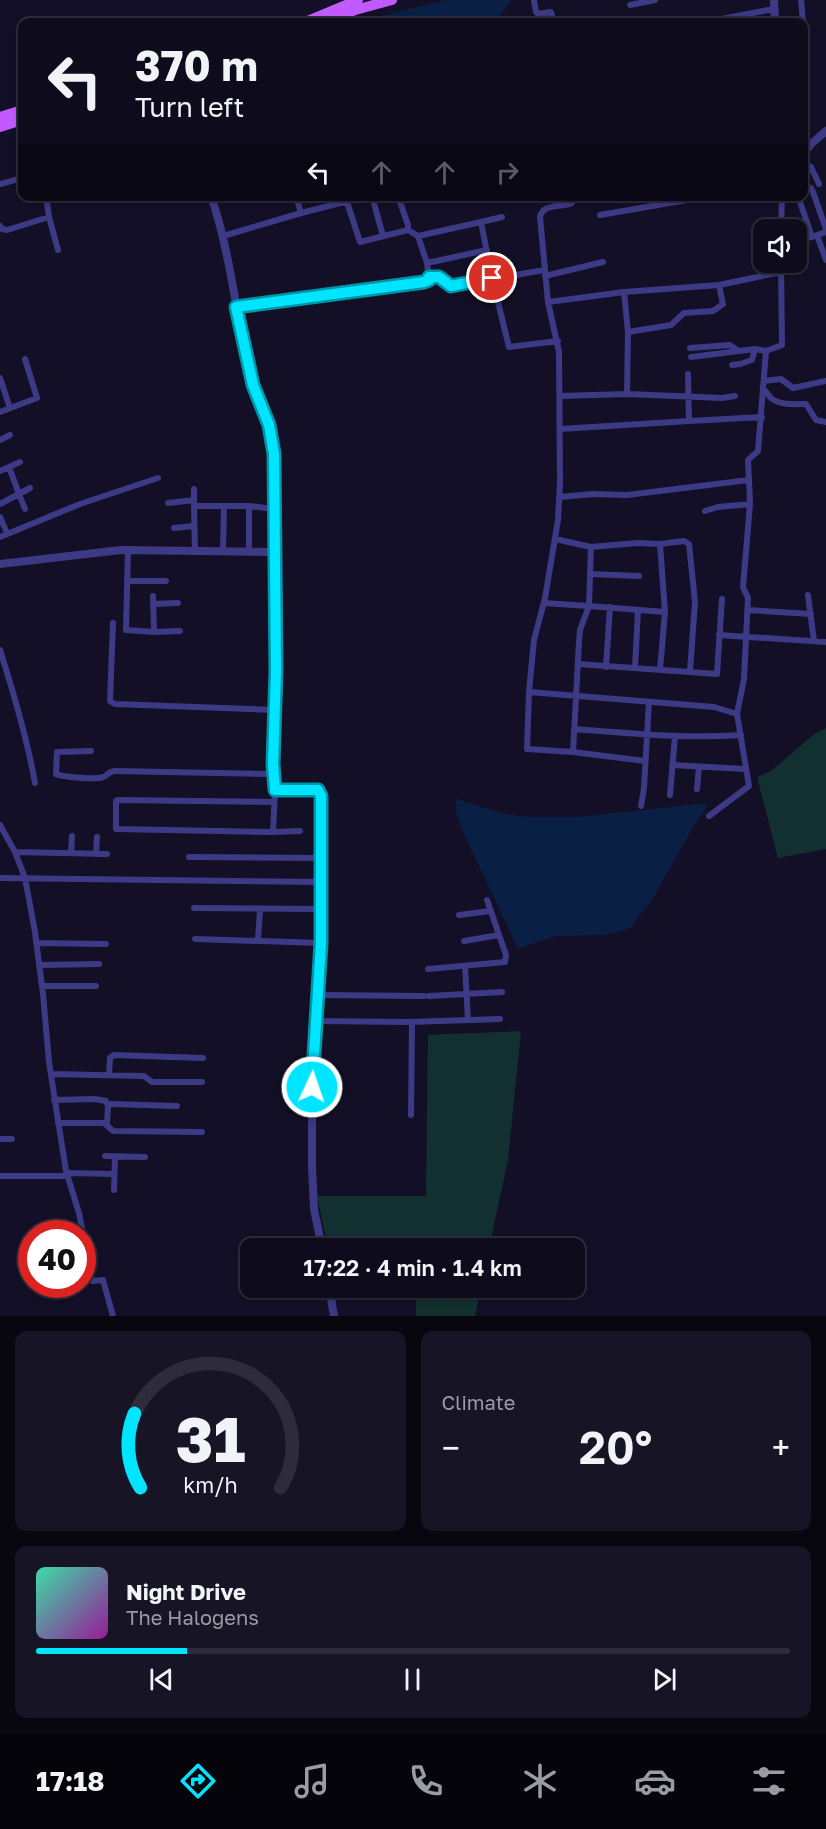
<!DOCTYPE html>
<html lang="en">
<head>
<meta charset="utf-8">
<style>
	:root { --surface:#0e0b1c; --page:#171425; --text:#f1f3f6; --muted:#9b9ba3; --line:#2e2b3b; --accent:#00e5ff }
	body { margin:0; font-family:"Golos Text",sans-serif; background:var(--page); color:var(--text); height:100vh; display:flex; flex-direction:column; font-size:22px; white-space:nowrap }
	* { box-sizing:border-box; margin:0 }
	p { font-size:20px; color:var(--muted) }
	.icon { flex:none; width:33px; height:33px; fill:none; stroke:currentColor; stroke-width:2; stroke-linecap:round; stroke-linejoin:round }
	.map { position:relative; height:1316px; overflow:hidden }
	.panel { display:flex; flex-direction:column; gap:15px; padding:15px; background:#08060f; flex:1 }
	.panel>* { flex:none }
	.hud { position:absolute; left:18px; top:18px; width:790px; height:183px; border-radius:12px; box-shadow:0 3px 9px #0003,0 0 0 2px var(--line); background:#0e0b1c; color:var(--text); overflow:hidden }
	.buttons { position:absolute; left:753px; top:219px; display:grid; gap:12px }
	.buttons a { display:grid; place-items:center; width:54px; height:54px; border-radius:12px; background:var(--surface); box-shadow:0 3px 9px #0003,0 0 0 2px var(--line); font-size:30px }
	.speed { position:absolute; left:18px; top:1220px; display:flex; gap:12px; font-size:30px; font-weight:700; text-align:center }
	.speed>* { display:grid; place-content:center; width:78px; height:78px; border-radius:50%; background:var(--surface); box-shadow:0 3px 9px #0003,0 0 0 2px var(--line); line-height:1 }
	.speed .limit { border:9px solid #d22; background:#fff; color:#111 }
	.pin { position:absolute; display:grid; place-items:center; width:51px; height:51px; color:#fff; margin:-26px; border:3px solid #fff; border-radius:50%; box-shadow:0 2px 6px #0007 }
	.me { position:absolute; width:66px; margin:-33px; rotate:3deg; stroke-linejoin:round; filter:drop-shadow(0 0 4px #0008) }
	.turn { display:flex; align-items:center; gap:21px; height:126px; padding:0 18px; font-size:27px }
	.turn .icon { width:78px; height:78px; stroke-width:2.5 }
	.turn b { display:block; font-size:42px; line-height:51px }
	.lanes { display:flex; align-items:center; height:57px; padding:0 18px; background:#0003; justify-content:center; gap:30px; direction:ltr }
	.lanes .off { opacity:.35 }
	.big { font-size:45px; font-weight:600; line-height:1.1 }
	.panel .widget { flex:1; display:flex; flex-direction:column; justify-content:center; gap:9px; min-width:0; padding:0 21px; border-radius:12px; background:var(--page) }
	.panel .dial { align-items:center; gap:0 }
	.dial svg { height:156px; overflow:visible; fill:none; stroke:var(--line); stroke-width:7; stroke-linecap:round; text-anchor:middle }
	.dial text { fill:var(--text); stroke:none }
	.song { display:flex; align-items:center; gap:18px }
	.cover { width:72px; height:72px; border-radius:9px; background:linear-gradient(135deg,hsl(160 70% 55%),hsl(300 70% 35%)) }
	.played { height:6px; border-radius:3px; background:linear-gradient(90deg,var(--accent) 20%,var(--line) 20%) }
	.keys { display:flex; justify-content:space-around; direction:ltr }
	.heat { display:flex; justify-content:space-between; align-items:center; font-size:33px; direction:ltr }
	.panel .tiles { flex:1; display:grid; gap:15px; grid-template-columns:1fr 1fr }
	.widget:last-child { grid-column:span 2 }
	.trip { position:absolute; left:240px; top:1238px; width:345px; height:60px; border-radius:12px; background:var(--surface); box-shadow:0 3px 9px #0003,0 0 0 2px var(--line); font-weight:600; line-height:60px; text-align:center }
	.tab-bar { display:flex; height:96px; justify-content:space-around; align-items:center; background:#06040b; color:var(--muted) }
	.tab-bar .icon { width:42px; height:42px }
	.tab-bar .on { color:var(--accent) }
	.tab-bar b { font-size:27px; color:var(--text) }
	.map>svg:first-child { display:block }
	.green { fill:#12302f }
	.water { fill:#0a1f44 }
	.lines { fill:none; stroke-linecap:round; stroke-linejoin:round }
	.minor { stroke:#3d3a85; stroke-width:6 }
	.tertiary { stroke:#3d3a85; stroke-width:8 }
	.primary { stroke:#c25bff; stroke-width:10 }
	.route-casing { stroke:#0095a6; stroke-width:15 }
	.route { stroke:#00e5ff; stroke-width:10 }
</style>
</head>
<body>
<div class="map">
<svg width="826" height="1316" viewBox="0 0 826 1316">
	<rect width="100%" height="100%" fill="#130f26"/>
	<path class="green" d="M826 728V849L778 858 757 777 771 771 813 735Z
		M521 1031 508 1160 489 1248H328L317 1196H426L428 1035Z
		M416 1287H481L475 1316H416Z"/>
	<path class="water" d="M446 0H512L495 22H357Z
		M456 799 501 813 527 817H579L707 803 706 809 695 824 653 898 630 928 606 935 556 936 518 949 463 832 455 810Z"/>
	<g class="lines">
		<path class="minor" d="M534 0 536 12 538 14 551 12 554 22
			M801 0 803 22
			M630 5 655 0
			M706 22 774 9
			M804 32 805 47
			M804 165 811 167 819 184
			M0 184 22 178
			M804 190 811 188 813 192 826 229
			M46 196 49 217 58 250
			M296 196 301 213
			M345 196 360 242 408 230
			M372 196 383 236
			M398 196 408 225V230L418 236 481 222 492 278 509 347 558 341
			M574 196 572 203C561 208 543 203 540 217L548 302 559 352 560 482 558 520 545 598 534 640 529 692 714 707 737 714
			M798 196 812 237
			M600 215 710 196
			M481 222 502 217
			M0 226 2 229 7 230 49 217
			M781 230 782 196
			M817 235 826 260
			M223 236 301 213 368 196
			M796 242 826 232
			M427 263 487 250
			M545 276 603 262
			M429 277H439L451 286 459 285 544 270
			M719 285 781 272
			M624 292 628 332
			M548 302 624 292 719 285 723 304 713 311 684 313 671 325 628 332 627 394
			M236 307 425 282 429 280 427 263 418 236
			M690 348 730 345 737 350
			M691 357 755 349 766 351
			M732 365 740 364 752 360 755 349
			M0 378 10 408
			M764 381 781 379 793 388 826 381
			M763 389C766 391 768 394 770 397 779 406 795 404 806 404L816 420 826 422
			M560 396 627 394 722 398 735 396
			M0 412 37 398 25 359
			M689 421 762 417
			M560 429 689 421 688 374
			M0 440 10 435
			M9 467 20 462
			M0 471 9 467 19 494 30 488
			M560 497 593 494 627 495 749 480 748 460 758 451 766 351 782 345 781 262
			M194 502V489
			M168 503 194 500
			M0 504 19 494 25 509
			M705 511 718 507 750 504
			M0 517 7 533
			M174 528 194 526
			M0 537 80 504 158 478
			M555 539 591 547 589 606 665 612 660 669
			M660 544 665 612
			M591 547 637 543 660 544 684 541 689 544 695 602 690 671
			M128 550 126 630 154 632 153 596
			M195 551 194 506H249
			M223 551 224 506
			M249 552V506L274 509
			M590 574 639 576
			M127 581H166
			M808 595 814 641
			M544 603 589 606 580 630 579 642 573 752
			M153 604 178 603
			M748 610 811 614
			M113 623 110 701 115 704 275 710
			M154 632 180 631
			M719 635 826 642
			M0 650C14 694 27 738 35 783
			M578 664 717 674 722 599
			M606 667 610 607
			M635 668 638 610
			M529 692 527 749 573 752 645 761
			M574 729C630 733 685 739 741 735
			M91 751 57 752 56 774C62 777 97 780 103 777 109 775 107 771 116 771L273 774
			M672 765 745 769
			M697 789 699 767
			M670 795 675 736
			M274 802 118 800 116 801V829L273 832 275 790
			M641 806 644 788 649 702
			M709 816 749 786 737 714 744 679 748 598 743 587 750 504 749 480
			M0 825 15 852 25 878 35 932 43 994 49 1062 60 1133 66 1171 79 1213 92 1281 103 1280 113 1316
			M273 832 300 831
			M15 852 107 854
			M71 853 72 836
			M96 854 97 837
			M189 857 321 858
			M0 878 320 882
			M194 908 321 909
			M459 915 490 911
			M195 939 321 943
			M258 940 260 910
			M464 941 499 935
			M36 943 106 944
			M39 965 99 964
			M465 966 468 1020
			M428 969 505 962 506 955 487 900
			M42 986H96
			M318 995 424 996
			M429 996 502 992
			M316 1021 409 1022 500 1019
			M51 1074 144 1076 152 1082H202
			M109 1075 110 1058 114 1055 203 1058
			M54 1100 95 1099 106 1101 108 1106
			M411 1115 412 1022
			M58 1123H104L113 1131 202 1132
			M107 1125 108 1106 111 1104 177 1106
			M0 1139H12
			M105 1156 145 1157
			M67 1173 114 1174
			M0 1176H68
			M114 1190 115 1157"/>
		<path class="tertiary" d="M774 0 775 22
			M804 153 812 143 826 131
			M276 549V671L273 764 275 790H317L321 796V943L312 1087V1167L314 1209 322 1248
			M0 564 121 550 273 552 276 549 274 454C272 429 259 408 253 384 236 322 232 257 211 196
			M329 1287 334 1316"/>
		<path class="primary" d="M305 22 358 0
			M325 22 355 10 392 0
			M0 117 22 110
			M0 127 22 120"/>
	</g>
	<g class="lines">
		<defs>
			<path id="route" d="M312 1087 321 943V796L318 790H275L273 764 276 671 274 454 269 425 253 385 236 307 424 282 429 280V277H439L451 286 492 278"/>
		</defs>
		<use href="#route" class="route-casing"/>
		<use href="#route" class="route"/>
	</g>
</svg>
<div class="buttons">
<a><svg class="icon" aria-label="sound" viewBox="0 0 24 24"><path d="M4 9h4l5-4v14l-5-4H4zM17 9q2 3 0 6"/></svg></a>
</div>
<div class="speed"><div class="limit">40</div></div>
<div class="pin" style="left:492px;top:278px;background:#d93025"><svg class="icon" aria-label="arrive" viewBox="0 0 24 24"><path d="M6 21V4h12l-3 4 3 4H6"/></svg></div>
<svg class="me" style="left:312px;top:1087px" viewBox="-20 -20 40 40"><circle r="17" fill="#00e5ff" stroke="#fff" stroke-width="3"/><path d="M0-11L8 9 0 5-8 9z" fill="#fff"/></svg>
<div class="trip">17:22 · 4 min · 1.4 km</div>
<div class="hud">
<div class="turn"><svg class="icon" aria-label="left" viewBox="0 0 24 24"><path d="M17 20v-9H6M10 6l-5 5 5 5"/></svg><div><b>370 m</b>Turn left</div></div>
<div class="lanes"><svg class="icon" aria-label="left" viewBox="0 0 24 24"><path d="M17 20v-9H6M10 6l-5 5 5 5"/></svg><svg class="icon off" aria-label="ahead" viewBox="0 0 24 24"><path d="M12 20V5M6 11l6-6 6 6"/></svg><svg class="icon off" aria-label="ahead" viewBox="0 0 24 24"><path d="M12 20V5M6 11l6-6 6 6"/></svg><svg class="icon off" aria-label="right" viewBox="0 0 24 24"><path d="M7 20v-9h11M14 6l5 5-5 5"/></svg></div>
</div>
</div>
<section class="panel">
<div class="tiles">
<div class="widget dial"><svg viewBox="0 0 100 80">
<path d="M14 69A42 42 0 1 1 86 69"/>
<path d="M14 69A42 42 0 0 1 11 31" stroke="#00e5ff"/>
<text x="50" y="56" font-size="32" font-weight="700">31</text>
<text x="50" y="72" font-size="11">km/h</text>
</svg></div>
<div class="widget"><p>Climate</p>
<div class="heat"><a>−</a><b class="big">20°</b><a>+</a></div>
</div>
<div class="widget">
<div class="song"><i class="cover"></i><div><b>Night Drive</b><p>The Halogens</p></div></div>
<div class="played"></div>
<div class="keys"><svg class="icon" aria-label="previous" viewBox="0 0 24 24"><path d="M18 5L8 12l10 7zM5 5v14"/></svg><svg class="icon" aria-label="pause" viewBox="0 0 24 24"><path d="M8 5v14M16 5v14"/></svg><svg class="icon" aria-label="next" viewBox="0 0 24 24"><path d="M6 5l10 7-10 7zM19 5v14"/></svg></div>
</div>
</div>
</section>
<nav class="tab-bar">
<b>17:18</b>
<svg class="icon on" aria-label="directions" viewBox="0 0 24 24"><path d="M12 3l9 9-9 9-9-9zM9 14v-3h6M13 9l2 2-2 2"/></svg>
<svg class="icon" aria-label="music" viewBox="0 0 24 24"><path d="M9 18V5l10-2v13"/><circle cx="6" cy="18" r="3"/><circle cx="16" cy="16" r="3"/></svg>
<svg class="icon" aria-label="phone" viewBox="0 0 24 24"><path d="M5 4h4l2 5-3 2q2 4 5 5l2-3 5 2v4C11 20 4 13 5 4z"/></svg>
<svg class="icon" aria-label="climate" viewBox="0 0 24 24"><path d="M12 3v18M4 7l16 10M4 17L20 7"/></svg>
<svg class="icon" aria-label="car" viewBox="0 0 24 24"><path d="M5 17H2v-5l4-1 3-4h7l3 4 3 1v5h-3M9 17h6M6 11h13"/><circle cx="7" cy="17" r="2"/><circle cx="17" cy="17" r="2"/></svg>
<svg class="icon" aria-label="filters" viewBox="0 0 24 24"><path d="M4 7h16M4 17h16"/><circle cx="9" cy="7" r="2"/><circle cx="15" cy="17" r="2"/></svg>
</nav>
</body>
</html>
